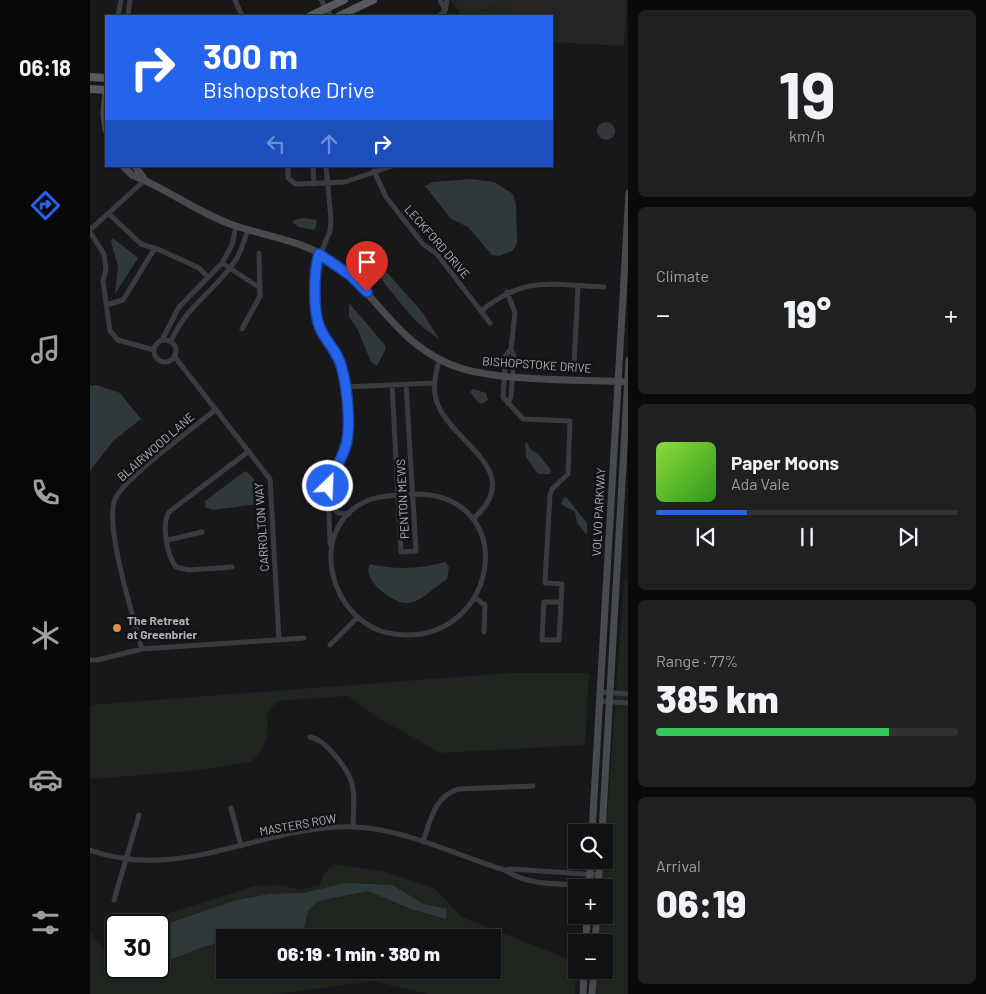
<!DOCTYPE html>
<html lang="en">
<head>
<meta charset="utf-8">
<style>
	:root { --surface:#121214; --page:#1f2022; --text:#f1f3f6; --muted:#9c9ea0; --line:#313234; --accent:#2563eb }
	body { margin:0; font-family:Barlow,sans-serif; background:var(--page); color:var(--text); height:100vh; display:flex; flex-direction:column; font-size:19px; white-space:nowrap }
	* { box-sizing:border-box; margin:0 }
	p { font-size:16px; color:var(--muted) }
	.icon { flex:none; width:28px; height:28px; fill:none; stroke:currentColor; stroke-width:2; stroke-linecap:round; stroke-linejoin:round }
	.map { position:relative; flex:1; overflow:hidden }
	.panel { display:flex; flex-direction:column; gap:10px; padding:10px; background:#0a0a0b; width:358px }
	.panel>* { flex:none }
	.top-card { position:absolute; left:15px; top:15px; width:448px; height:152px; border-radius:0px; box-shadow:0 1px 4px #0004,0 0 0 1px var(--line); background:#2563eb; color:#fff; overflow:hidden }
	.buttons { position:absolute; left:478px; top:824px; display:grid; gap:10px }
	.buttons a { display:grid; place-items:center; width:45px; height:45px; border-radius:0px; background:var(--surface); box-shadow:0 1px 4px #0004,0 0 0 1px var(--line); font-size:25px }
	.speed { position:absolute; left:15px; top:914px; display:flex; gap:10px; font-size:25px; font-weight:700; text-align:center }
	.speed>* { display:grid; place-content:center; width:65px; height:65px; border-radius:50%; background:var(--surface); box-shadow:0 1px 4px #0004,0 0 0 1px var(--line); line-height:1 }
	.speed .limit { border:2px solid #111; border-radius:8px; background:#fff; color:#111 }
	.pin { position:absolute; display:grid; place-items:center; width:42px; height:42px; color:#fff; margin:-51px -21px; border-radius:50% 50% 50% 0; rotate:-45deg; box-shadow:0 0 5px #0007 }
	.pin .icon { rotate:45deg }
	.me { position:absolute; width:55px; margin:-28px; rotate:24deg; stroke-linejoin:round; filter:drop-shadow(0 0 4px #0008) }
	.turn { display:flex; align-items:center; gap:18px; height:105px; padding:0 15px; font-size:22px }
	.turn .icon { width:65px; height:65px; stroke-width:2.5 }
	.turn b { display:block; font-size:35px; line-height:42px }
	.lanes { display:flex; align-items:center; height:48px; padding:0 15px; background:#0003; justify-content:center; gap:25px; direction:ltr }
	.lanes .off { opacity:.35 }
	.big { font-size:38px; font-weight:800; line-height:1.1 }
	.panel .tile { flex:1; display:flex; flex-direction:column; justify-content:center; gap:8px; min-width:0; padding:0 18px; border-radius:8px; background:var(--page) }
	.panel .dial { align-items:center; gap:0 }
	.dial b { font-size:65px; line-height:1 }
	.song { display:flex; align-items:center; gap:15px }
	.cover { width:60px; height:60px; border-radius:8px; background:linear-gradient(135deg,hsl(90 70% 55%),hsl(110 70% 35%)) }
	.played { height:5px; border-radius:2px; background:linear-gradient(90deg,var(--accent) 30%,var(--line) 30%) }
	.keys { display:flex; justify-content:space-around; direction:ltr }
	.heat { display:flex; justify-content:space-between; align-items:center; font-size:28px; direction:ltr }
	.charge { height:8px; border-radius:4px; background:linear-gradient(90deg,#34c759 77%,var(--line) 0) }
	.trip { position:absolute; left:126px; top:929px; width:285px; height:50px; border-radius:0px; background:var(--surface); box-shadow:0 1px 4px #0004,0 0 0 1px var(--line); font-weight:800; line-height:50px; text-align:center }
	main { display:flex; flex:1; min-height:0 }
	.tab-bar { display:flex; flex-direction:column; width:90px; justify-content:space-around; align-items:center; background:#070708; color:var(--muted) }
	.tab-bar .icon { width:35px; height:35px }
	.tab-bar .on { color:var(--accent) }
	.tab-bar b { font-size:22px; color:var(--text) }
	.map>svg:first-child { display:block }
	.built { fill:#242426 }
	.green { fill:#1f241e; fill-rule:evenodd }
	.water { fill:#2f393c }
	.lines { fill:none; stroke-linecap:round; stroke-linejoin:round }
	.street { stroke:#393b3e; stroke-width:5 }
	.secondary { stroke:#474a4e; stroke-width:7 }
	.primary { stroke:#56595d; stroke-width:8 }
	.route-casing { stroke:#184099; stroke-width:12 }
	.route { stroke:#2563eb; stroke-width:9 }
	.poi-dot { fill:#de904c; stroke:#131315; stroke-width:2 }
	.labels { text-anchor:middle; stroke-width:5; stroke-linejoin:round; paint-order:stroke }
	.street-label { font-size:12px; fill:#acb2b8; stroke:#131315 }
	.poi-label { font-size:12px; font-weight:bold; fill:#acb2b8; stroke:#131315; text-anchor:start }
</style>
</head>
<body>
<main>
<nav class="tab-bar">
<b>06:18</b>
<svg class="icon on" aria-label="directions" viewBox="0 0 24 24"><path d="M12 3l9 9-9 9-9-9zM9 14v-3h6M13 9l2 2-2 2"/></svg>
<svg class="icon" aria-label="music" viewBox="0 0 24 24"><path d="M9 18V5l10-2v13"/><circle cx="6" cy="18" r="3"/><circle cx="16" cy="16" r="3"/></svg>
<svg class="icon" aria-label="phone" viewBox="0 0 24 24"><path d="M5 4h4l2 5-3 2q2 4 5 5l2-3 5 2v4C11 20 4 13 5 4z"/></svg>
<svg class="icon" aria-label="climate" viewBox="0 0 24 24"><path d="M12 3v18M4 7l16 10M4 17L20 7"/></svg>
<svg class="icon" aria-label="car" viewBox="0 0 24 24"><path d="M5 17H2v-5l4-1 3-4h7l3 4 3 1v5h-3M9 17h6M6 11h13"/><circle cx="7" cy="17" r="2"/><circle cx="17" cy="17" r="2"/></svg>
<svg class="icon" aria-label="filters" viewBox="0 0 24 24"><path d="M4 7h16M4 17h16"/><circle cx="9" cy="7" r="2"/><circle cx="15" cy="17" r="2"/></svg>
</nav>
<div class="map">
<svg width="539" height="994" viewBox="0 0 539 994">
	<rect width="100%" height="100%" fill="#18181a"/>
	<path class="built" d="M370 0H415L416 1 385 14 383 10 377 12 374 9Z
		M424 0H537L534 46 461 42V16H425L419 6Z"/>
	<path class="green" d="M360 0H370L377 12 383 10 385 15 416 0H423L419 6 425 16H372Z
		M538 580V994H506L507 970H514V942H509L511 915H514L512 887 534 581Z
		M418 673H499L495 745 349 753 323 737 289 719 258 696 187 701 177 714C179 732 177 751 160 762L102 771 0 779V705Z
		M245 864 296 872 344 888 372 917 486 962 485 994H338L282 981 188 994H0V932L18 956 26 946V968H69V925H56L76 914 165 886 192 885 209 890 230 885 234 873ZM135 938H402V970H135Z"/>
	<path class="water" d="M507 131a9 9 0 1 1 18 0a9 9 0 1 1-18 0Z
		M381 179 404 182 423 194 426 205 427 242 426 246 422 251 409 256 402 255 378 227 361 219 335 186 343 182Z
		M213 218 227 220 225 230 209 227 203 223 204 220Z
		M23 238 48 258 25 294 28 266 21 242Z
		M275 243 293 268 333 313 349 339C342 334 334 329 328 323 319 314 269 254 270 246Z
		M259 303 295 345 296 348 287 366 281 362 267 328 259 317Z
		M6 385 30 393 51 419 23 441 0 471V386Z
		M383 389 396 393 398 400 392 404 388 402 380 392Z
		M437 442 440 449 448 454 461 470 460 474H448L436 457 435 445Z
		M155 471C166 477 172 492 168 504L123 510 115 507V501Z
		M474 497 477 498 497 523V535L487 523 485 512 471 504Z
		M355 562 359 567 357 579C333 595 322 616 293 592 284 585 280 580 278 570L280 564C304 570 332 569 355 562Z
		M255 883 302 885 334 904 357 909 356 919 321 909 278 891 228 901 218 911 214 929 207 937 135 938V941L110 948 69 964V929L77 924 143 901 179 894 215 893Z
		M29 968H60L43 975 32 976 27 971Z"/>
	<g class="lines">
		<path class="street" d="M145 0 152 16
			M231 0 241 16
			M350 0 355 10
			M28 16 31 0
			M38 16 40 0
			M349 16 355 11 357 0
			M198 166V178L206 184 255 182 302 166
			M223 166 224 184
			M236 166 241 219 240 231 225 267 228 320 231 331 247 354 252 367 257 428 254 450 238 487 240 544
			M284 171 296 197 333 244 347 254 400 323
			M19 214 51 244 70 250 109 268 118 277
			M0 230 55 180
			M0 232 14 254 16 269 13 281 20 331 28 340 64 350
			M132 263 170 288
			M417 292 425 313 421 349 424 356 421 397 418 403
			M16 305 33 300 65 248
			M391 311C435 275 460 285 514 287
			M152 329 170 296 169 253
			M72 340 89 307 132 263 142 245 146 226
			M64 351a11 11 0 1 1 22 0a11 11 0 1 1-22 0Z
			M81 342C94 307 128 289 147 258 152 249 155 238 158 229
			M421 349 416 355 413 397 433 419 480 421 478 474 462 489 460 495 455 583 472 584 469 640H452L454 602H471
			M84 356 180 479 189 640
			M350 359C345 373 342 391 348 405 364 444 437 472 383 519
			M484 364 488 286
			M302 385 311 552 326 551 316 384
			M255 387 345 383
			M331 494C434 501 405 648 304 634 240 626 213 527 279 500 295 494 315 495 331 494Z
			M238 502 248 513 259 514
			M78 540 112 532
			M142 567 99 570 86 567C77 555 71 525 79 512L159 451
			M385 598 395 605 394 632
			M240 645 268 617
			M52 649C44 619 14 526 25 499 34 478 105 427 125 410
			M0 660H7L52 649 214 638
			M511 692 539 694
			M510 701 539 703
			M220 737C230 739 235 745 242 752 268 781 264 789 263 827
			M141 808 151 846
			M333 842C340 821 345 795 369 789L443 786
			M0 850C87 881 161 832 247 827 305 823 361 854 415 870 439 888 480 883 508 886
			M415 870 422 869 509 875
			M24 900 49 815"/>
		<path class="secondary" d="M16 88 14 114 16 130
			M33 166 42 175C76 188 105 211 140 224 173 236 209 239 239 259 286 291 302 338 357 363 400 383 489 379 537 382
			M45 166 55 180
			M502 832 539 193
			M512 832 539 360
			M499 888 501 860
			M508 888 510 860
			M496 942 497 915
			M505 942 507 915
			M493 994 494 970
			M502 994 504 970"/>
		<path class="primary" d="M220 16 254 0
			M249 16 283 0
			M0 77 16 78
			M0 89 16 90"/>
	</g>
	<g class="lines">
		<defs>
			<path id="route" d="M238 486C242 473 251 461 255 448 262 429 257 388 252 369 249 354 239 345 232 332 222 316 224 271 229 254L260 275 277 292"/>
		</defs>
		<use href="#route" class="route-casing"/>
		<use href="#route" class="route"/>
	</g>
	<circle class="poi-dot" cx="27" cy="628" r="5"/>
	<g class="labels">
		<g class="street-label">
			<text transform="translate(347 242) rotate(49)" y="4">LECKFORD DRIVE</text>
			<text transform="translate(447 365) rotate(4)" y="4">BISHOPSTOKE DRIVE</text>
			<text transform="translate(66 447) rotate(-41)" y="4">BLAIRWOOD LANE</text>
			<text transform="translate(313 499) rotate(-93)" y="4">PENTON MEWS</text>
			<text transform="translate(509 512) rotate(-87)" y="4">VOLVO PARKWAY</text>
			<text transform="translate(172 527) rotate(-94)" y="4">CARROLTON WAY</text>
			<text transform="translate(208 825) rotate(-10)" y="4">MASTERS ROW</text>
		</g>
		<g class="poi-label">
			<text x="37" y="625">The Retreat<tspan x="37" dy="14">at Greenbrier</tspan></text>
		</g>
	</g>
</svg>
<div class="buttons">
<a><svg class="icon" aria-label="search" viewBox="0 0 24 24"><circle cx="10" cy="10" r="6"/><path d="M15 15l6 6"/></svg></a>
<a>+</a>
<a>−</a>
</div>
<div class="speed"><div class="limit">30</div></div>
<div class="pin" style="left:277px;top:292px;background:#d93025"><svg class="icon" aria-label="arrive" viewBox="0 0 24 24"><path d="M6 21V4h12l-3 4 3 4H6"/></svg></div>
<svg class="me" style="left:238px;top:486px" viewBox="-20 -20 40 40"><circle r="17" fill="#2563eb" stroke="#fff" stroke-width="3"/><path d="M0-11L8 9 0 5-8 9z" fill="#fff"/></svg>
<div class="trip">06:19 · 1 min · 380 m</div>
<div class="top-card">
<div class="turn"><svg class="icon" aria-label="right" viewBox="0 0 24 24"><path d="M7 20v-9h11M14 6l5 5-5 5"/></svg><div><b>300 m</b>Bishopstoke Drive</div></div>
<div class="lanes"><svg class="icon off" aria-label="left" viewBox="0 0 24 24"><path d="M17 20v-9H6M10 6l-5 5 5 5"/></svg><svg class="icon off" aria-label="ahead" viewBox="0 0 24 24"><path d="M12 20V5M6 11l6-6 6 6"/></svg><svg class="icon" aria-label="right" viewBox="0 0 24 24"><path d="M7 20v-9h11M14 6l5 5-5 5"/></svg></div>
</div>
</div>
<section class="panel">
<div class="tile dial"><b>19</b><p>km/h</p></div>
<div class="tile"><p>Climate</p>
<div class="heat"><a>−</a><b class="big">19°</b><a>+</a></div>
</div>
<div class="tile">
<div class="song"><i class="cover"></i><div><b>Paper Moons</b><p>Ada Vale</p></div></div>
<div class="played"></div>
<div class="keys"><svg class="icon" aria-label="previous" viewBox="0 0 24 24"><path d="M18 5L8 12l10 7zM5 5v14"/></svg><svg class="icon" aria-label="pause" viewBox="0 0 24 24"><path d="M8 5v14M16 5v14"/></svg><svg class="icon" aria-label="next" viewBox="0 0 24 24"><path d="M6 5l10 7-10 7zM19 5v14"/></svg></div>
</div>
<div class="tile"><p>Range · 77%</p><b class="big">385 km</b><div class="charge"></div></div>
<div class="tile"><p>Arrival</p><b class="big">06:19</b></div>
</section>
</main>
</body>
</html>
